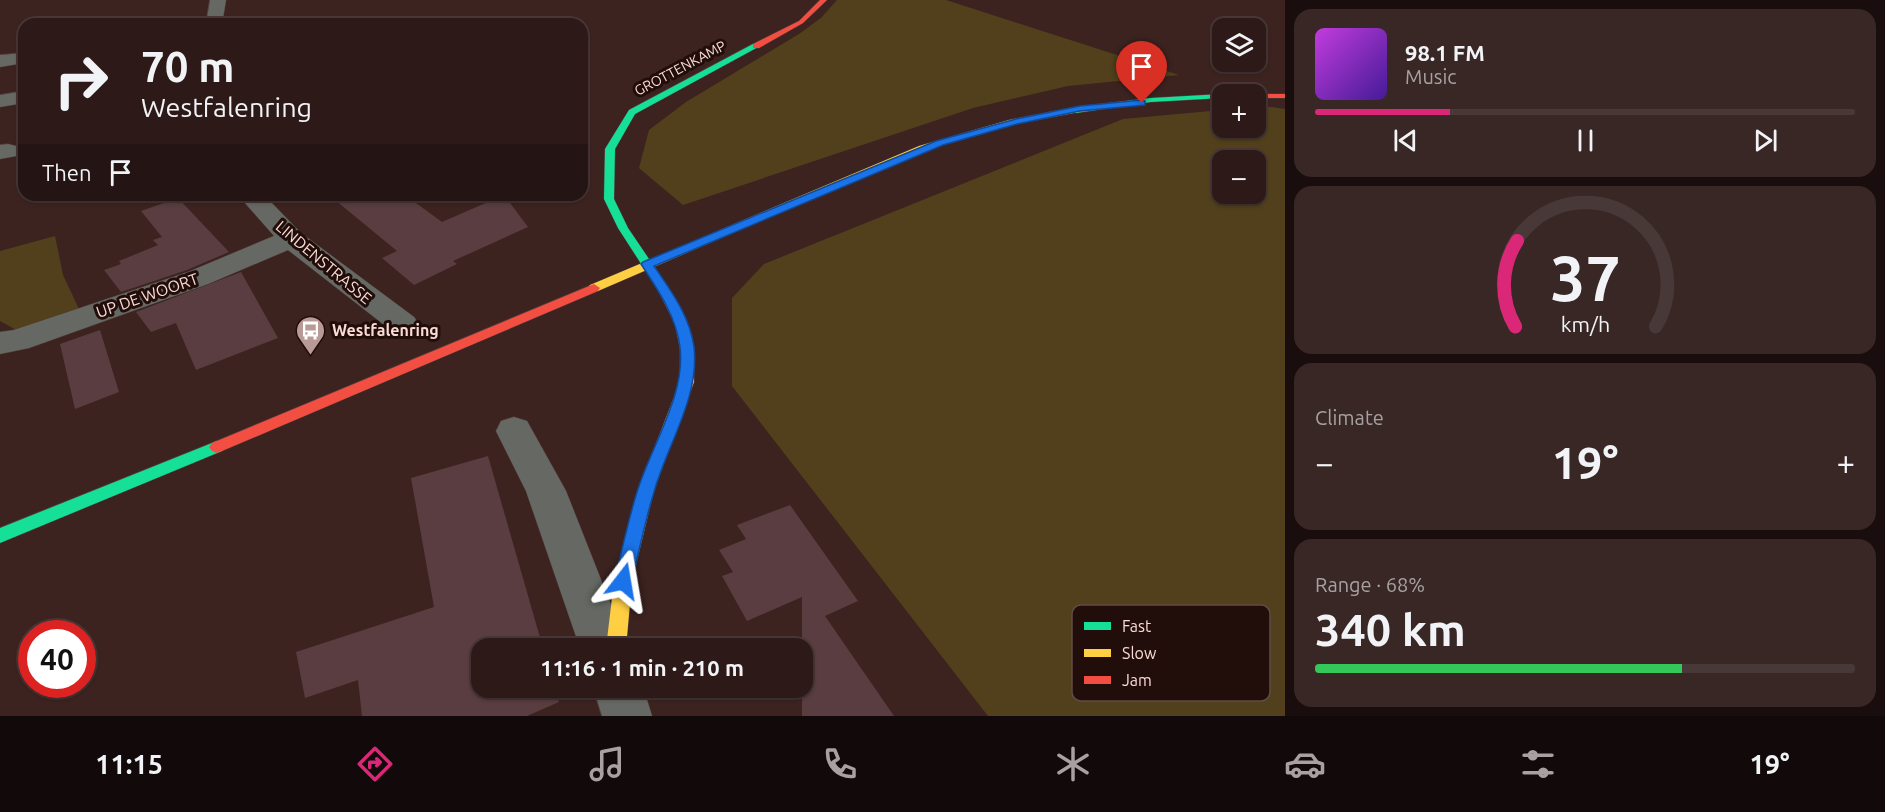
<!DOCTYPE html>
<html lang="en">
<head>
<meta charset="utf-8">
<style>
	:root { --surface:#2d1a18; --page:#392725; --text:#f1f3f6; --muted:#a7a1a2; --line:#483837; --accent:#db2777 }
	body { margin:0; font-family:Ubuntu,sans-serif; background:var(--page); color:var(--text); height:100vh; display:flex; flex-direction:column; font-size:22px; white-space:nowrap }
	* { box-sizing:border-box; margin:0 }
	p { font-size:20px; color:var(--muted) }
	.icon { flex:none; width:33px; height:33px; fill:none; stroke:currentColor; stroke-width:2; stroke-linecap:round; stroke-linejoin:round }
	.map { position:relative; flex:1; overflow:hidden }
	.side { display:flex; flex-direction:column; gap:9px; padding:9px; background:#190e0d; width:600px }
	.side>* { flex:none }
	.guide { position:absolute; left:18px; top:18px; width:570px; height:183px; border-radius:18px; box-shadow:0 2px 4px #0004,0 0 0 2px var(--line); background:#2d1a18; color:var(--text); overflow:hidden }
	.controls { position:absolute; left:1212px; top:18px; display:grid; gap:12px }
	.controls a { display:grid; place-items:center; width:54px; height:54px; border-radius:12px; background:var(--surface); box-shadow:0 2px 4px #0004,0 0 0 2px var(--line); font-size:30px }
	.speed { position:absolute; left:18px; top:620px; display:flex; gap:12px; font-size:30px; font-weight:700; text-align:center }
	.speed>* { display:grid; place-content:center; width:78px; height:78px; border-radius:50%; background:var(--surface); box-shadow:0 2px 4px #0004,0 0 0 2px var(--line); line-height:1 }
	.speed .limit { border:9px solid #d22; background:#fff; color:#111 }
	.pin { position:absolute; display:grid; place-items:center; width:51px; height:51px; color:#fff; margin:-62px -26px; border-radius:50% 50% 50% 0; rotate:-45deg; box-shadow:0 0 6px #0007 }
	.pin .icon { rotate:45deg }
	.me { position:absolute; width:66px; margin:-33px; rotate:14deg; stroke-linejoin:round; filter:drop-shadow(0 0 4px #0008) }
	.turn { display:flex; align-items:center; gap:21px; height:126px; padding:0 24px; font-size:27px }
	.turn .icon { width:78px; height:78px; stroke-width:2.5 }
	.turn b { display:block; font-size:42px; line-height:51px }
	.then { display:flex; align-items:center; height:57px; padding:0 24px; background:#0003; gap:12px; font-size:22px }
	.big { font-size:45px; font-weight:700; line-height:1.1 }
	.side .widget { flex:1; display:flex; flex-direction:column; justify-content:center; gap:9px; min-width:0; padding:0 21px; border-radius:18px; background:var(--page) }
	.side .dial { align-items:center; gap:0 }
	.dial svg { height:156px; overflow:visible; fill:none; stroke:var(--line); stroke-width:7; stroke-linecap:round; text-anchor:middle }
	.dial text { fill:var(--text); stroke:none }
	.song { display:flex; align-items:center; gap:18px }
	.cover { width:72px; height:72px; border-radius:9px; background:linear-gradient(135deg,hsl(290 70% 55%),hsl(260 70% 35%)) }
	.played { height:6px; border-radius:3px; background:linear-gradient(90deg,var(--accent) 25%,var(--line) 25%) }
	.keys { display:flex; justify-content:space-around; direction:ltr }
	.heat { display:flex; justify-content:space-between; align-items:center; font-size:33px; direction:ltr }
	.charge { height:9px; border-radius:4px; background:linear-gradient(90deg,#34c759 68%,var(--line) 0) }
	.trip { position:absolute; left:471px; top:638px; width:342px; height:60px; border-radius:18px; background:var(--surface); box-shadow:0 2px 4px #0004,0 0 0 2px var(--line); font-weight:700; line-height:60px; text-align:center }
	.dock { display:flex; height:96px; justify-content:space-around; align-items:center; background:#120a0a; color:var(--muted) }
	.dock .icon { width:42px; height:42px }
	.dock .on { color:var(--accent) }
	.dock b { font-size:27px; color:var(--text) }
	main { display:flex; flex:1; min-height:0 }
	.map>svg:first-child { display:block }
	.green { fill:#51401b; fill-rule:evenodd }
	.building { fill:#593d40 }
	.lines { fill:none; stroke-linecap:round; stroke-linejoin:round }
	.street-casing { stroke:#543e3c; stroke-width:1 }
	.fast-casing { stroke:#543e3c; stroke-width:1 }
	.slow-casing { stroke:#543e3c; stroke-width:1 }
	.jam-casing { stroke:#543e3c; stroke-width:1 }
	.street { fill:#666963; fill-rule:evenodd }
	.fast { fill:#16e098; fill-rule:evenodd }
	.slow { fill:#ffcf43; fill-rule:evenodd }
	.jam { fill:#f24e42; fill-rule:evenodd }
	.route { fill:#1a73e8; stroke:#114b97; stroke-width:1.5 }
	.labels { text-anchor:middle; stroke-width:6; stroke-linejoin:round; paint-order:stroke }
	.far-street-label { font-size:14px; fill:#fadbd5; stroke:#210d0a }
	.street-label { font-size:16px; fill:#fadbd5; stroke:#210d0a }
	.poi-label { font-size:16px; font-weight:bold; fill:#fadbd5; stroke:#210d0a; text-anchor:start }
	.key { fill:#210d0a; stroke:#624b47; stroke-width:1.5 }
	.key-label { font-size:16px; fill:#fadbd5 }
</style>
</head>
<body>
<main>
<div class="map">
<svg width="1285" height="716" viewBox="0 0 1285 716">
	<rect width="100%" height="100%" fill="#3c2320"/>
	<path class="green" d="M837 0H946L1179 75 1068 86 973 108 683 205 639 168 649 130 686 102 799 34 821 18Z
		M1264 106 1285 109V716H988L732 386V298L764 264 1123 119 1222 110V128H1256V107ZM1256 160V194H1222V160Z
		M55 236 63 275 79 309 18 331 0 321V251Z"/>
	<path class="building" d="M329 195H405L442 222 504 195 528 227 453 261 457 264 414 285 382 258 397 251Z
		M178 198 229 252 187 270 121 292 104 270 121 264 119 261 158 245 153 240 162 237 141 211Z
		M241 272 278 338 196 370 176 323 151 332 136 312Z
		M100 330 119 392 75 409 60 344Z
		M488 456 543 648H482V687H554L559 702 527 716H362L358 680 305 698 296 652 434 607 411 478Z
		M790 505 858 601 825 616 894 716H802V597L747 621 722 576 733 572 719 550 746 539 737 525Z"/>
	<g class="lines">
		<defs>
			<path id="street" d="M210 0H226L222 24H206Z
				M24 53V63L0 67V55Z
				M24 91V103L0 107V95Z
				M8 144 16 146 19 151 16 156 0 159V145Z
				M238 195H264L301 233 414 317 419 324 414 331 403 334 392 331 288 250 208 284 29 348 0 354V332L14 330 188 272 274 236Z
				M514 417 527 421 566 491 628 648H580L526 491 496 431 501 421Z
				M593 687H643L652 716H602Z"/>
			<path id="fast" d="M753 44 760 46 635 114 615 149 614 199 628 228 670 290 668 293H660L618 228 604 199 605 149 629 110Z
				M1222 94H1225H1222V98L1151 102 1076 113 1072 110 1076 107 1151 98Z
				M217 441 222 443 225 447 222 451 0 543V528Z"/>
			<path id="slow" d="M1076 107 1079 108V112L1010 125 925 150 598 291H590L588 288 590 285 919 146 1009 120Z
				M664 286 670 290 687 324 694 348V382L654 490 632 581 626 648H606L614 581 638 490 680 382V348L675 324 658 290Z"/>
			<path id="jam" d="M820 0H827L803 23 759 48H753V44L799 21Z
				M1253 94H1285V98H1256V94Z
				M594 284 600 288 598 291 222 451 217 453 212 451 209 447 212 443Z"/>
		</defs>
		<use href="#street" class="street-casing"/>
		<use href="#fast" class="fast-casing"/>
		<use href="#slow" class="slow-casing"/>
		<use href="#jam" class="jam-casing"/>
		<use href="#street" class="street"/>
		<use href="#fast" class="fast"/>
		<use href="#slow" class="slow"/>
		<use href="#jam" class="jam"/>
	</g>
	<path class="route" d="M1142 100 1145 101V105L1080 111 1017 124 943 145 654 266C671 291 690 316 694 347 700 397 667 445 654 492 645 521 639 551 632 581L630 587 623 589 617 587 614 581C622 551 628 521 637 492 651 446 686 395 680 347 676 316 658 290 641 264L643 262 936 141 1016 119 1080 106Z"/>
	<defs>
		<symbol id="bus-pin" viewBox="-11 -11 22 30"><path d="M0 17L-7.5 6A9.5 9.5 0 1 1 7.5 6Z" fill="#b89b96" stroke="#210d0a"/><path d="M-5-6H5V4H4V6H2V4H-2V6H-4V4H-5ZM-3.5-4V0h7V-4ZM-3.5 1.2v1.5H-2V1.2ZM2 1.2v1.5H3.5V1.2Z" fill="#fff"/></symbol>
	</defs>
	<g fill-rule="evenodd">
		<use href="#bus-pin" x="294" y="314" width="33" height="45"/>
	</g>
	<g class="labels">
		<g class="far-street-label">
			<text transform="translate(680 68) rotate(-28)" y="5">GROTTENKAMP</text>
		</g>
		<g class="street-label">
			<text transform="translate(324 262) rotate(40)" y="6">LINDENSTRASSE</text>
			<text transform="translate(147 295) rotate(-19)" y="6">UP DE WOORT</text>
		</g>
		<g class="poi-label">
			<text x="332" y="336">Westfalenring</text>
		</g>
	</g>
	<rect x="1072" y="605" width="198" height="96" rx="9" class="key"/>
	<rect x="1084" y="622" width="27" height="8" fill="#16e098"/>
	<rect x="1084" y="649" width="27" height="8" fill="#ffcf43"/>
	<rect x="1084" y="676" width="27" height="8" fill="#f24e42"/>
	<g class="key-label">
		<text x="1122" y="632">Fast</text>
		<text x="1122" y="659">Slow</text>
		<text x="1122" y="686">Jam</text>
	</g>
</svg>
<div class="controls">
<a><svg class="icon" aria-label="layers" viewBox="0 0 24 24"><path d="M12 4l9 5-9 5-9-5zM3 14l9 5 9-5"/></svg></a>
<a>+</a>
<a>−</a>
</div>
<div class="speed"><div class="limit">40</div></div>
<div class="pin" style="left:1142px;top:103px;background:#d93025"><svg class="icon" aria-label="arrive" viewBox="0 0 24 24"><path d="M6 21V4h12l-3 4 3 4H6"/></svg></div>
<svg class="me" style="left:623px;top:581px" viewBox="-20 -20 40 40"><path d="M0-17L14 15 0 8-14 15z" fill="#1a73e8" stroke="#fff" stroke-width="4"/></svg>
<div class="trip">11:16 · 1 min · 210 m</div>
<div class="guide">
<div class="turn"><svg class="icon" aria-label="right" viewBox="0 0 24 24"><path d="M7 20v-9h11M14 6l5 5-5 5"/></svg><div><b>70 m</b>Westfalenring</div></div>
<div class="then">Then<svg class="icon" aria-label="arrive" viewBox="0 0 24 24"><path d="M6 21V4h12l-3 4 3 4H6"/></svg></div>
</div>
</div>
<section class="side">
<div class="widget">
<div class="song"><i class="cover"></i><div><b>98.1 FM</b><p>Music</p></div></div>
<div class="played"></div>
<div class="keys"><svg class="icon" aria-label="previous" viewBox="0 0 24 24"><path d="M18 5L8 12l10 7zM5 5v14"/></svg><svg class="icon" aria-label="pause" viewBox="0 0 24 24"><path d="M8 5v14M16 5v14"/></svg><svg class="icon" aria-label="next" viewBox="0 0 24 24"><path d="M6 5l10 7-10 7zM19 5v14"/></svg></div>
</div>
<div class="widget dial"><svg viewBox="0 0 100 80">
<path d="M14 69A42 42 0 1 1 86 69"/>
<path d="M14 69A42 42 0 0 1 15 25" stroke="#db2777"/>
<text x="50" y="56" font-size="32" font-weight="700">37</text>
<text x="50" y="72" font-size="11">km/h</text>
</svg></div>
<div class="widget"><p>Climate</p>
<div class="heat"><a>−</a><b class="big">19°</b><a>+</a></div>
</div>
<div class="widget"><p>Range · 68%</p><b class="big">340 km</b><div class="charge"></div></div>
</section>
</main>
<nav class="dock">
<b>11:15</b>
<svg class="icon on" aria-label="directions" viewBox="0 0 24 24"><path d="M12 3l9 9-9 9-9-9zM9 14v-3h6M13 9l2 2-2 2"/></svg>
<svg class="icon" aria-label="music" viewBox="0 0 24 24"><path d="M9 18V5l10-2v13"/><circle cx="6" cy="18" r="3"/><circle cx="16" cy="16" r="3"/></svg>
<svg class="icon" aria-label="phone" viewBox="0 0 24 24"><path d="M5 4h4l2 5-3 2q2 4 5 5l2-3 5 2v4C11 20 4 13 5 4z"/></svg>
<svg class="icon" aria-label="climate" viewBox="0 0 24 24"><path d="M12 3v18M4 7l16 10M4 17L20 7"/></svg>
<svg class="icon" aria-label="car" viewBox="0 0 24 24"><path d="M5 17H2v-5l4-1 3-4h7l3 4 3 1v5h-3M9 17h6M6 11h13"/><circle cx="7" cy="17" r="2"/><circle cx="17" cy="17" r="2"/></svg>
<svg class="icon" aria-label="filters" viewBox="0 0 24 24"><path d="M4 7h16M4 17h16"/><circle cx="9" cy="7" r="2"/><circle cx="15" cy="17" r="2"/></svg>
<b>19°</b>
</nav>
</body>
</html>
